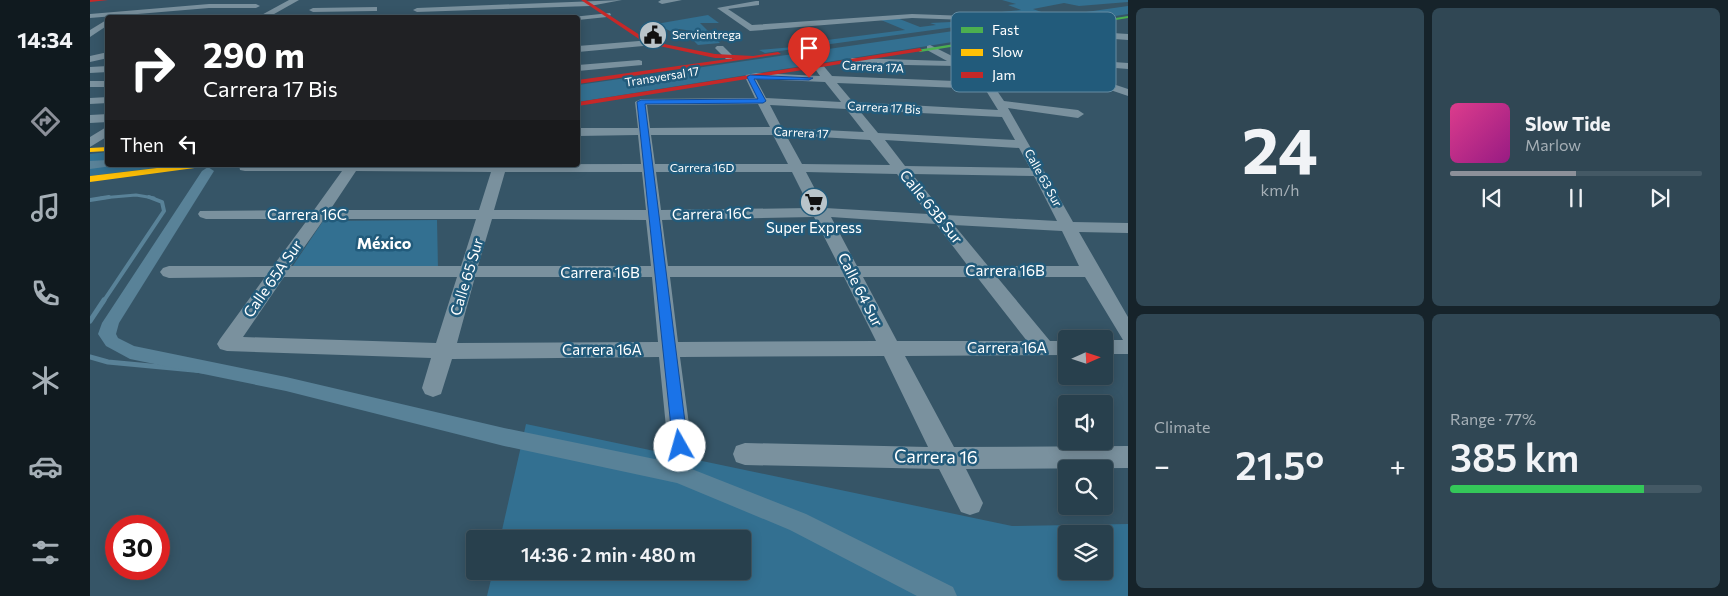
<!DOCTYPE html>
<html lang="en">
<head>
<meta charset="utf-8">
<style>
	:root { --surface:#28404d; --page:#304754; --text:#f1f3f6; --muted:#a5afb6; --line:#445965; --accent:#8c9099 }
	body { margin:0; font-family:Commissioner,sans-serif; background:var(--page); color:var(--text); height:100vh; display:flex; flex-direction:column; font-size:19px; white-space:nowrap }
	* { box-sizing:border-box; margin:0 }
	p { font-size:16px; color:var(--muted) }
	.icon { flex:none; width:28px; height:28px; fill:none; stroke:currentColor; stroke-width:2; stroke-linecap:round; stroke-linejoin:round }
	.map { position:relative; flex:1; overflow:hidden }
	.details { display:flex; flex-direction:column; gap:8px; padding:8px; background:#16232a; width:600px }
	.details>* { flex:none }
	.top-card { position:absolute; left:15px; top:15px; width:475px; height:152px; border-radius:5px; box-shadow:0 2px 12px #0003,0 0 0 1px var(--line); background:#202124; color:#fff; overflow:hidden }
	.needle { width:32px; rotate:87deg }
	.controls { position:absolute; left:968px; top:330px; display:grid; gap:10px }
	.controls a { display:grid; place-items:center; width:55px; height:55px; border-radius:5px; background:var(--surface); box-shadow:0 2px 12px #0003,0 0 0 1px var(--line); font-size:25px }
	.speed { position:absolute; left:15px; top:515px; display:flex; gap:10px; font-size:25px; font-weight:700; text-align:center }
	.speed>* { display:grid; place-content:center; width:65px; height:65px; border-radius:50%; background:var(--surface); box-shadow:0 2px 12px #0003,0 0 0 1px var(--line); line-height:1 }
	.speed .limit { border:8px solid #d22; background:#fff; color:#111 }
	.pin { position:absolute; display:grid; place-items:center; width:42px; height:42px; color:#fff; margin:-51px -21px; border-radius:50% 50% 50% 0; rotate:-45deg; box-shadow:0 0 5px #0007 }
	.pin .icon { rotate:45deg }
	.me { position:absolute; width:55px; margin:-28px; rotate:353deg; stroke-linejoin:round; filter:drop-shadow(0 0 4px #0008) }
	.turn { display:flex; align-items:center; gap:18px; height:105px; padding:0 15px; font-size:22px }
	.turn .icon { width:65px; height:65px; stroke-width:2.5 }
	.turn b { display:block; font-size:35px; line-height:42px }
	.then { display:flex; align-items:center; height:48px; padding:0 15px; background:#0003; gap:10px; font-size:19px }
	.big { font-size:38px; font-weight:600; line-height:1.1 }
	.details .card { flex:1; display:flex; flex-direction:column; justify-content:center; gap:8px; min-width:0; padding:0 18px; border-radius:8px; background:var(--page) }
	.details .dial { align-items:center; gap:0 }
	.dial b { font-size:65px; line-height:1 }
	.song { display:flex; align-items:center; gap:15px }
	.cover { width:60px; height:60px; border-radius:8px; background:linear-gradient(135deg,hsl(330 70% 55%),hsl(310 70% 35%)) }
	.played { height:5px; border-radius:2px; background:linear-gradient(90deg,var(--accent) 50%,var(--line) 50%) }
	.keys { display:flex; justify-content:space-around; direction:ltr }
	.heat { display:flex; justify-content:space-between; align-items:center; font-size:28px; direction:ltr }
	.charge { height:8px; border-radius:4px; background:linear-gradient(90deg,#34c759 77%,var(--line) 0) }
	.details .tiles { flex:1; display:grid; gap:8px; grid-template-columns:repeat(2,1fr) }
	.trip { position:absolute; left:376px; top:530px; width:285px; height:50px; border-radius:5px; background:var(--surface); box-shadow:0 2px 12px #0003,0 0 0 1px var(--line); font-weight:600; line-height:50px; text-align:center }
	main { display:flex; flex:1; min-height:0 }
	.tabs { display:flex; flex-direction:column; width:90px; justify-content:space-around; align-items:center; background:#101a1f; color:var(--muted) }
	.tabs .icon { width:35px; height:35px }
	.tabs .on { color:var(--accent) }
	.tabs b { font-size:22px; color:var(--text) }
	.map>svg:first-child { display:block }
	.green { fill:#337091; fill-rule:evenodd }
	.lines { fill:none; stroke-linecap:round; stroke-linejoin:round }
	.stream-far2 { stroke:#598298; stroke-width:3 }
	.stream-far1 { stroke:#598298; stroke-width:4 }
	.stream { stroke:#598298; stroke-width:5 }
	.canal { fill:#598298; fill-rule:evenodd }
	.street { fill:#7a919e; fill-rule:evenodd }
	.fast { fill:#4caf50; fill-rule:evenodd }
	.slow { fill:#ffc107; fill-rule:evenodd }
	.jam { fill:#c62828; fill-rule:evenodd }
	.route { fill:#1a73e8; stroke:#114b97 }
	.labels { text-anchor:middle; stroke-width:5; stroke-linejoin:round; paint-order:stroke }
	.far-poi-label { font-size:12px; fill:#fff; stroke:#225b7b; text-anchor:start }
	.far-street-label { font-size:12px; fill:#fff; stroke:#225b7b }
	.street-label { font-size:15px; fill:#fff; stroke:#225b7b }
	.poi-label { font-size:15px; fill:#fff; stroke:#225b7b }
	.neighbourhood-label { font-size:16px; font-weight:bold; fill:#fff; stroke:#225b7b }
	.near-street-label { font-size:18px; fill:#fff; stroke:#225b7b }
	.key { fill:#225b7b; stroke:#648ca3; stroke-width:1 }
	.key-label { font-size:14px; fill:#fff }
</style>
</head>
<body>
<main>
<nav class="tabs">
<b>14:34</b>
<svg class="icon on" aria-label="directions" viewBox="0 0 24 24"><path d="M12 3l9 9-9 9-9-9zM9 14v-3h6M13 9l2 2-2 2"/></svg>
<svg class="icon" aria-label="music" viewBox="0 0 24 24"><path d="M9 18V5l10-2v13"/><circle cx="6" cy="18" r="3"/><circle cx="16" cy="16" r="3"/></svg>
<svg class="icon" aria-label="phone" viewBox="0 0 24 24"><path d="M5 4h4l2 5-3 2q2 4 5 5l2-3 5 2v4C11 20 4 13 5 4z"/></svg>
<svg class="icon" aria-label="climate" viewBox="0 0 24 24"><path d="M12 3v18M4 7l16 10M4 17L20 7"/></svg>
<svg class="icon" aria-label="car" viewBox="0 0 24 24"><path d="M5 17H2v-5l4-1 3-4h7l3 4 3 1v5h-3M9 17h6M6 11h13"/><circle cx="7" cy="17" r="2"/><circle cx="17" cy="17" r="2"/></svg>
<svg class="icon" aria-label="filters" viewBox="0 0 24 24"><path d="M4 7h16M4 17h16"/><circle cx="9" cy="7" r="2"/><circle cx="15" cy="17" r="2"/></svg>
</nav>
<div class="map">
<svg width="1038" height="596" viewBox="0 0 1038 596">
	<rect width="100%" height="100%" fill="#365567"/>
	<path class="green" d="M912 0H1038V2L989 6 974 3 943 9 954 13 919 17H865L931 10 918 5 926 4Z
		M1038 6V14L488 102V85Z
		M618 15 629 23H610L630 43 608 45 601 38 614 37 609 32 589 29 580 31 566 24Z
		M807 18 830 27 846 25 840 23 923 19 675 53 669 50 726 45 737 40 815 30 791 20Z
		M17 152 18 165H89L0 176V154Z
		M347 220 348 269 200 270 233 221Z
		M436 424 922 526 1038 524V596H397L403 571H652V539H410ZM976 534H1014V571H976Z"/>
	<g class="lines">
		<path class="stream-far2" d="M11 198 46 195 64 198"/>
		<path class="stream-far1" d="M0 200 19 197
			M13 302 74 211 72 202 59 197"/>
		<path class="stream" d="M0 321 14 300
			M0 357 18 362 146 374"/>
		<path class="canal" d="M18 160V165L22 166 0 169V161Z
			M118 167 124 171 29 323 26 334 28 338 44 346 196 377 414 428 589 464 716 514 863 587 867 596H827L700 530 587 483 414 446 196 391 40 359 16 346 8 334 12 323 112 171Z"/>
		<path class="street" d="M199 0H209L177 18H166Z
			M532 0 500 6 327 12 323 10 327 8Z
			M571 0H592L572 4 568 2Z
			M666 1H669V5L638 9 662 25 822 14 905 17 955 13 959 15 955 17 905 21 822 18 660 31 627 8Z
			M119 4H166L170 6 166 8H119L0 18V14Z
			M287 7V11H284L223 12 219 10 223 8Z
			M520 13 521 15 517 17 488 20V18H473Z
			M18 19V25L0 37V30Z
			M945 28 1038 34V40L942 33V29Z
			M883 39H889L1038 89V96L883 43Z
			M561 40 564 41V45L488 52V46Z
			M840 45 888 69 894 75 999 84 1004 87 999 90 901 82 914 101 988 110 994 114 988 118 918 108 983 222 1038 223V233L989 232 1038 317V354H1014V340H1033L995 277H907L960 341H976V355L815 356 864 447 1038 446V468L876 469 893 503 889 512 880 515 871 512 849 469 655 465 646 462 643 454 646 446 655 443 838 447 794 356 590 357 602 447 599 454 590 457 581 454 578 447 569 357 362 359 351 394 343 397 335 394 332 388 341 358 137 351 130 349 127 344 130 339 175 277 79 278 73 276 70 272 73 268 79 266H183L218 219H116L110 217 108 214 110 211 224 210 252 171H155L150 170 149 165 551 164 548 135 488 136V128H548L545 102 551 99 665 98 655 77 656 75 666 73 730 76 723 66 728 63 732 64 742 76 889 82 880 73 867 66 762 64 757 61 762 58 857 61 837 50V46ZM666 79 735 82 751 102 676 98ZM747 83 895 89 908 110 763 102ZM668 104 680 127 560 128 557 105ZM680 105 756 109 774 132 692 128ZM769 110 912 117 925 140 788 133ZM561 135H683L698 164H565ZM696 135 780 140 800 165 712 164ZM795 140 929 148 940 168 815 166ZM266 171 401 172 389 210H240ZM415 172H552L556 210H404ZM566 172H702L720 208 571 210ZM716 172 807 174 838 214 735 208ZM822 174 944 176 967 221 856 215ZM724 217 749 266H578L572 220ZM741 217 846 224 878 266H767ZM234 219H386L371 266H201ZM402 219 556 220 561 266H388ZM864 225 972 231 989 266H898ZM194 277H367L346 343 153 337ZM385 277H562L568 342 367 343ZM580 277H754L786 341 588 342ZM773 277H887L937 341H807Z
			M627 46H633L642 55V59H636L625 48Z
			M18 52V58L0 62V56Z
			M965 58 1038 63V69L962 63V59Z
			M549 60 552 61V65L488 71V65Z
			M18 66V72L0 73V67Z
			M0 81H18V87H0Z
			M18 97V103L0 104V98Z
			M18 114V122L0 123V115Z
			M18 126V136L0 147V137Z"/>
		<path class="fast" d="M1038 16V18L830 52 827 50Z"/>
		<path class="slow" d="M18 147V151L0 152V148Z
			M92 165H116L112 167 0 182V176Z"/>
		<path class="jam" d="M0 0H18L0 2Z
			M491 0H496L559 41 625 54 663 56 688 52 691 54 488 84V80L645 58H625L555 43Z
			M830 48 832 51 488 106V102Z"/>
	</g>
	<path class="route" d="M660 75 723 78 719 80 664 79 676 101 673 103 555 104 598 446 595 451 590 453 585 451 583 446 547 102 551 100 668 99 657 77Z"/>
	<defs>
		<symbol id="civic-disc" viewBox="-11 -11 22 22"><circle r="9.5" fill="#b9c4ca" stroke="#225b7b"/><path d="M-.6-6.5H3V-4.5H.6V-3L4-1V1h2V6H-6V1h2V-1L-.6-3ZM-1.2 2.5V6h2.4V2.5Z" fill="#111"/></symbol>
		<symbol id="supermarket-disc" viewBox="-11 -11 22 22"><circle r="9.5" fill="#b9c4ca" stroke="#225b7b"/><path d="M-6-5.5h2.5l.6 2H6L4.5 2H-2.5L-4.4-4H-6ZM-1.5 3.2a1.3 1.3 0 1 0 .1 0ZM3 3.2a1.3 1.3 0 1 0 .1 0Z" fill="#111"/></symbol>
	</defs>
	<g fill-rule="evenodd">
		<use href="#civic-disc" x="547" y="19" width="32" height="32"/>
		<use href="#supermarket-disc" x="708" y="186" width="32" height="32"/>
	</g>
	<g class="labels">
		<g class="far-poi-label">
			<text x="582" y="39">Servientrega</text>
		</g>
		<g class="far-street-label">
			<text transform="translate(783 67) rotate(3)" y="4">Carrera 17A</text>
			<text transform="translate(572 77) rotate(-9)" y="4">Transversal 17</text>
			<text transform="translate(794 108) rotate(3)" y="4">Carrera 17 Bis</text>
			<text transform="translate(711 133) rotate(3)" y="4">Carrera 17</text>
			<text x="612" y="172">Carrera 16D</text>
			<text transform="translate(953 178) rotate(61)" y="4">Calle 63 Sur</text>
		</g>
		<g class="street-label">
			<text transform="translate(841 207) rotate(51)" y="5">Calle 63B Sur</text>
			<text transform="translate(622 214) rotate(-1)" y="5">Carrera 16C</text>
			<text x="217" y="220">Carrera 16C</text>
			<text x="915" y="276">Carrera 16B</text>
			<text x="510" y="278">Carrera 16B</text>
			<text transform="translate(377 277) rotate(-73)" y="5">Calle 65 Sur</text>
			<text transform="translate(183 279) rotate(-55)" y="5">Calle 65A Sur</text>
			<text transform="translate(770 290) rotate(63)" y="5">Calle 64 Sur</text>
			<text x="917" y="353">Carrera 16A</text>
			<text x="512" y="355">Carrera 16A</text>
		</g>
		<g class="poi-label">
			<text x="724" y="233">Super Express</text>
		</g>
		<g class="neighbourhood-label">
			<text x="294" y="249">México</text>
		</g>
		<g class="near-street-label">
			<text transform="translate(846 457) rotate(1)" y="6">Carrera 16</text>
		</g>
	</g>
	<rect x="861" y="12" width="165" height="80" rx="8" class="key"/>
	<rect x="871" y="27" width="22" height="6" fill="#4caf50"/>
	<rect x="871" y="49" width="22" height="7" fill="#ffc107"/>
	<rect x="871" y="72" width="22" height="6" fill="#c62828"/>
	<g class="key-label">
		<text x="902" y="35">Fast</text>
		<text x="902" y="57">Slow</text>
		<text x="902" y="80">Jam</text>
	</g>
</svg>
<div class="controls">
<a><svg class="needle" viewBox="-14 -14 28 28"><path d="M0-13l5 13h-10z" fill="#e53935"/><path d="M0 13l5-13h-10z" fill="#a5afb6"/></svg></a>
<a><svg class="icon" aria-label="sound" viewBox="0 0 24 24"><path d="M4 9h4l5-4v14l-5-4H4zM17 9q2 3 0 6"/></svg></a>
<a><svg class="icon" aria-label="search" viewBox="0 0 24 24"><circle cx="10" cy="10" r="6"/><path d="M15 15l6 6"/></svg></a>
<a><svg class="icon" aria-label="layers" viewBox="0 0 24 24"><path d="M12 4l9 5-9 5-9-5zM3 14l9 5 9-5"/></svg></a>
</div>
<div class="speed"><div class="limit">30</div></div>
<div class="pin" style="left:719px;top:78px;background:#d93025"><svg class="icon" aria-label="arrive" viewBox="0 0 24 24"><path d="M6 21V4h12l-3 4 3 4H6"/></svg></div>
<svg class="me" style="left:590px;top:446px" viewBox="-20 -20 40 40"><circle r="19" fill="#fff"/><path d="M0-13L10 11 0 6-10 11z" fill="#1a73e8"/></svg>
<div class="trip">14:36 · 2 min · 480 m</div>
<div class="top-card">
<div class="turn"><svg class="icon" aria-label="right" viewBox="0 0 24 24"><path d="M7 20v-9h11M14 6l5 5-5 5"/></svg><div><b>290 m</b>Carrera 17 Bis</div></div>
<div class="then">Then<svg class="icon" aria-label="left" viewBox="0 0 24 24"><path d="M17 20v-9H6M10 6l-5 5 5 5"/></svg></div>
</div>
</div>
<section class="details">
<div class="tiles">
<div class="card dial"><b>24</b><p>km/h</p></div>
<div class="card">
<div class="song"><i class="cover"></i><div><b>Slow Tide</b><p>Marlow</p></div></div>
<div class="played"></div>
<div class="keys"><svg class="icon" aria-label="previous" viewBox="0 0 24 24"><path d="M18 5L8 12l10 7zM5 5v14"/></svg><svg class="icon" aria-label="pause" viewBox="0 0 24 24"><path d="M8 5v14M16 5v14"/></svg><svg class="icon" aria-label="next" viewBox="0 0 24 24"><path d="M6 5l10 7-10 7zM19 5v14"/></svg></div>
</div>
<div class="card"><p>Climate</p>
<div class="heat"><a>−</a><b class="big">21.5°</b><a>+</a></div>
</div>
<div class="card"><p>Range · 77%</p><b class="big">385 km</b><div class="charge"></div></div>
</div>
</section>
</main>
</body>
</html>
